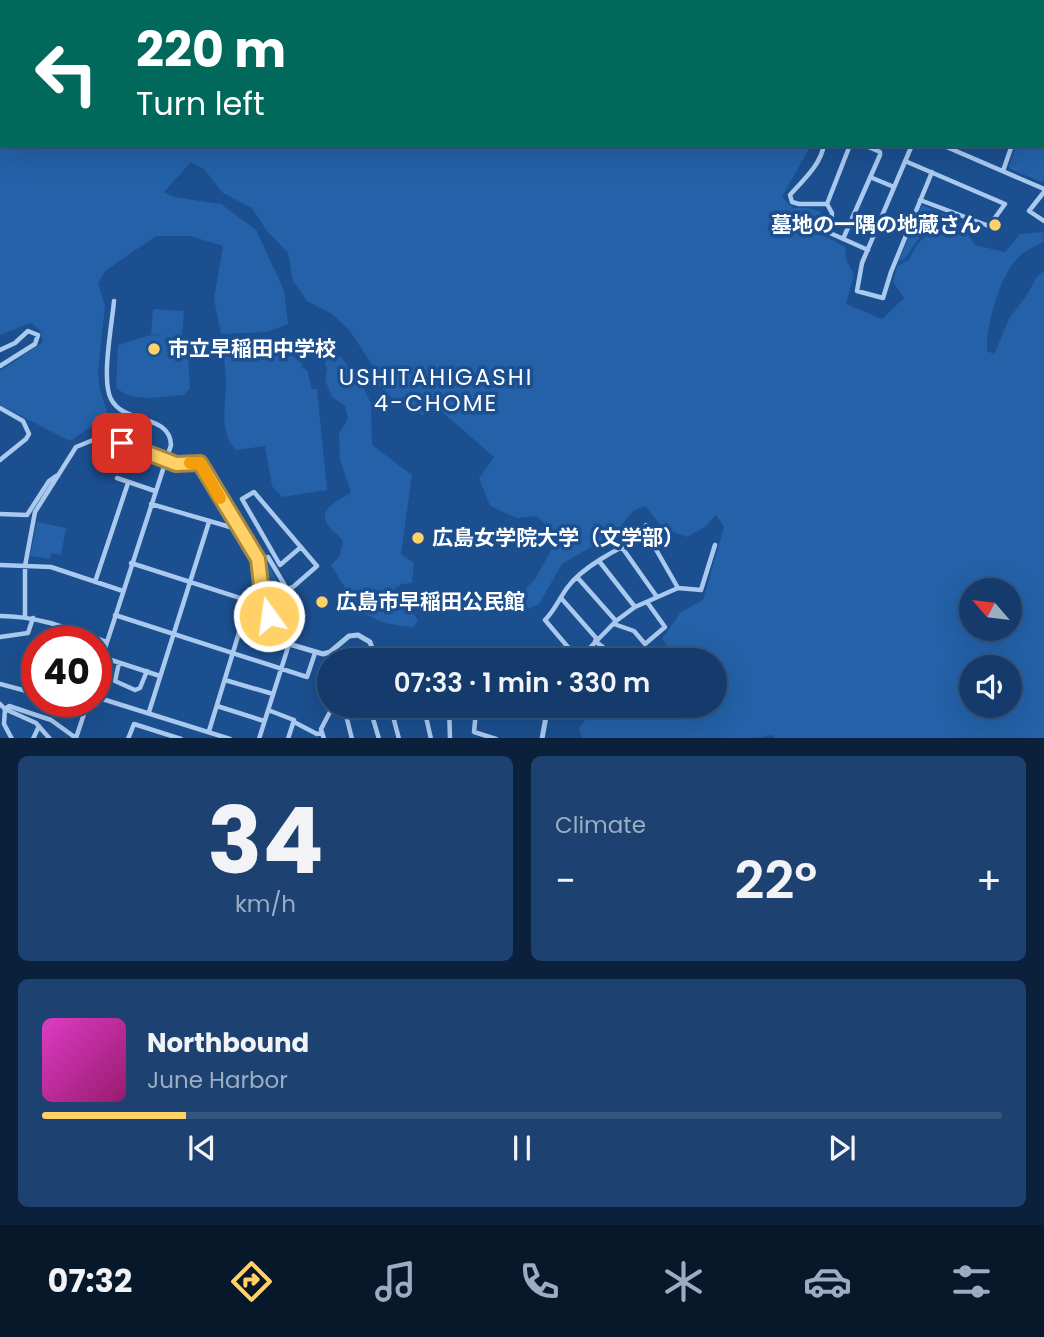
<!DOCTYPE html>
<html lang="en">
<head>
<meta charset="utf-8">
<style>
	:root { --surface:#143b6b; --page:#1d4271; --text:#f1f3f6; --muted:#9dadc1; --line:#33557e; --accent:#ffd166 }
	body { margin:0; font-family:Poppins,"Noto Sans JP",sans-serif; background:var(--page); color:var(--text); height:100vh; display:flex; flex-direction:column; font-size:26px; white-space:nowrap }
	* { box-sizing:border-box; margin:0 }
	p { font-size:23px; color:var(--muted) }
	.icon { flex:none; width:38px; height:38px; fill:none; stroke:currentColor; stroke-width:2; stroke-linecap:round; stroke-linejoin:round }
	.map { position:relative; height:738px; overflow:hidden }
	.sheet { display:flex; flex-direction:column; gap:18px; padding:18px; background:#0b203b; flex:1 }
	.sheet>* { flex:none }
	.top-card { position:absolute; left:0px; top:0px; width:1045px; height:147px; box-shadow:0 7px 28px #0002,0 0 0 2px var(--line); background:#00695c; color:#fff; overflow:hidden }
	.needle { width:46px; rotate:298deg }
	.fabs { position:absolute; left:959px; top:578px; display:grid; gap:14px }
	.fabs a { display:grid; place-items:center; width:63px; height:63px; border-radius:50%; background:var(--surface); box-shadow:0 7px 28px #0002,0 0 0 2px var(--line); font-size:35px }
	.speed { position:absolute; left:21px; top:626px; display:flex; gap:14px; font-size:35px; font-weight:700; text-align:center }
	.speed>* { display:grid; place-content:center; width:91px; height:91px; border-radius:50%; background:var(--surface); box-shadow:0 7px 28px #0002,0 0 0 2px var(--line); line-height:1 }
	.speed .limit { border:10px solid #d22; background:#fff; color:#111 }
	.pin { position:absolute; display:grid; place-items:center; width:60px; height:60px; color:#fff; margin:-30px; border-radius:14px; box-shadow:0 4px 10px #0006 }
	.me { position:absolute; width:77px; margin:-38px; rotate:346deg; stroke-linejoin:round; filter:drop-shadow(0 0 5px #0008) }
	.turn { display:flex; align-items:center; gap:24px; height:147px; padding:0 21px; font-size:32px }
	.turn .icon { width:91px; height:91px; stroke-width:2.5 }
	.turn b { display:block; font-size:49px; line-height:60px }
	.big { font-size:52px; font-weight:600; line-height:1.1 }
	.sheet .widget { flex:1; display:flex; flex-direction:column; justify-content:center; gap:10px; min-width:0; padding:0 24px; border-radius:10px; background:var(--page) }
	.sheet .dial { align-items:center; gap:0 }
	.dial b { font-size:91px; line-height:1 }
	.song { display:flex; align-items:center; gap:21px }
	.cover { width:84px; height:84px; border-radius:10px; background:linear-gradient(135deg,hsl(310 70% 55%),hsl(320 70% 35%)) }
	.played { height:7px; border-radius:4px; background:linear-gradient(90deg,var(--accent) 15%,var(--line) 15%) }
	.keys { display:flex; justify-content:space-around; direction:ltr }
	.heat { display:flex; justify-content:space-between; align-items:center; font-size:38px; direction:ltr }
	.sheet .tiles { flex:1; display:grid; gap:18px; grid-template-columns:1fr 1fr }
	.widget:last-child { grid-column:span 2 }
	.trip { position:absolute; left:317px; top:648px; width:410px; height:70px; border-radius:35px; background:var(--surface); box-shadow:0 7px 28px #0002,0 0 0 2px var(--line); font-weight:600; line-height:70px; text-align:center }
	.menu { display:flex; height:112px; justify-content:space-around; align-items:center; background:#08182b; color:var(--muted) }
	.menu .icon { width:49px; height:49px }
	.menu .selected { color:var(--accent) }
	.menu b { font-size:32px; color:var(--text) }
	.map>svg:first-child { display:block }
	.green { fill:#2461a8; fill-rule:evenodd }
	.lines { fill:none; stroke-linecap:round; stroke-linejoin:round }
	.minor { stroke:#a9c9ee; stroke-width:4.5 }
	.tertiary { stroke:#a9c9ee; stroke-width:5 }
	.route-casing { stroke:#a68842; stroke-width:18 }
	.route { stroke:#ffd166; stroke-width:12 }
	.slow { stroke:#f59e0b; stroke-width:12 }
	.poi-dot { fill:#ffd166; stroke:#1b4f8f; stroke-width:2.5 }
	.labels { text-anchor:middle; stroke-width:7; stroke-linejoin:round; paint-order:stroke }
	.poi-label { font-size:21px; font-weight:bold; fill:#fff; stroke:#1b4f8f; text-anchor:start }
	.neighbourhood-label { font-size:23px; letter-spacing:2px; fill:#fff; stroke:#1b4f8f }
</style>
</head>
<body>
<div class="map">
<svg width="1044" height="739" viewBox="0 0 1044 739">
	<rect width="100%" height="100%" fill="#1b4f8f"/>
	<path class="green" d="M0 0H831L2 2V145H811L782 197 793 208H809L821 212V234L845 247 847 262 854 274 846 304 882 319 904 298 893 282 897 266 909 260C922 232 932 230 960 223L975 245 1005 252 1020 234 1043 232 1044 242C1036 246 1026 250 1020 256 1000 273 986 326 987 351L994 354 1009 319 1028 293 1036 278 1044 270V738L776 739 772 735 749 739 582 738 579 728 596 705H714V660H672L674 656 662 639 681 612 703 600 724 527 716 515 705 527 687 537 663 528 645 506 633 511 615 533 562 564 539 604 528 609 525 599 527 587 535 579 551 550V530L537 516 517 518 490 506 479 478 494 457 434 405 423 415 400 405 378 385 376 371 350 331 332 314 307 301 293 281 288 253 266 230 252 208 223 193 204 169 191 162 164 192 173 197 221 204 256 230 284 290 288 324 267 332 221 334 214 299 223 246 190 236H156L105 271 98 284 105 305 98 373 100 390 108 415 70 441 0 405V371L43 342 40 330 31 323 0 335ZM971 590H1010V628H971ZM971 667H1010V705H971Z
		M1017 145H1044V179L1042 182 1010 169 1009 166Z
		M922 205 949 216 948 221C935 226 925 231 916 242 909 251 909 257 898 263Z
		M153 309 184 311 182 337H187L190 388 184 395C164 396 131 404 116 387L118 345 150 335 166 336 151 334Z
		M323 334 361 383 371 403 372 445 412 475 401 554 414 563 412 583 402 584 394 589V598L412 612 418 621 413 627C360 623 357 606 331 565L339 557 343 541C339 535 335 533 331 529 313 508 339 502 351 492L340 460 339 434 348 418 345 406 332 397 325 380 327 370 318 339 319 335Z
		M269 337 303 364 301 367 307 370 312 389H317L327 490 282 497 272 486 265 446 236 450C218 432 226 405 226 381 226 368 223 355 221 342Z
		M37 522 66 528 61 555 52 553 50 559 30 556Z
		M265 563 269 565 288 601 270 609 267 604 263 565Z"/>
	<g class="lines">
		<path class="minor" d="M870 2 871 0
			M907 2 913 0
			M1043 14 1044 13
			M824 145C820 166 803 180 790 195L792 202 799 204H827L832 213 830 233 868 250
			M912 145 862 263 857 291 883 298 891 272 932 172
			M942 145 1044 189
			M905 161 1005 204 989 226 920 200
			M1003 171 1012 145
			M870 177 894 187
			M1044 192 1029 211 1044 221
			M827 204 850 145
			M843 239 880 155V152L864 145
			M0 350 15 343 28 331 38 335 35 344 0 366
			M0 408 23 421 29 434 26 439 0 460
			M117 478 155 491
			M151 504 230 527 236 525
			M0 514 27 515 49 481 56 476
			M643 534 650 539 678 588
			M621 546 657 597
			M258 559 268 557 287 589 293 587 317 566 254 492 242 499 280 565 301 547
			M599 561 635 607
			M0 565 51 567 123 591
			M577 577 616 621
			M95 582 128 483
			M561 598 597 639
			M115 615 307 677 315 653
			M0 616C39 616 70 629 107 642
			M25 616V566L35 512 76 447 103 436 176 464 199 463 258 559 263 602 256 603 131 563
			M614 624 634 631 645 644 665 627 647 602
			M0 637 28 633 33 618
			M595 641 620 660
			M54 642 60 626
			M102 657 160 676
			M578 659 545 620C555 610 559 599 567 588 581 568 619 547 641 539L646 525
			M578 660 616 621 635 607 678 588 701 590 715 545
			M119 663 115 681 135 690 140 688 147 671
			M96 676 171 445C170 413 124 425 111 399 101 381 112 324 114 301
			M225 680 273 694
			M0 684 30 692 37 690
			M96 697 230 739
			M0 704 5 709 36 723 50 739
			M369 705 379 739
			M390 705 399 739
			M449 705 450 739
			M217 706 264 721
			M268 710 294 720 288 739
			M345 711 367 705
			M476 711 474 732 496 739
			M149 712 209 522
			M426 717 431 739
			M294 722 317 734 322 733
			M209 731 249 600
			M12 739 4 724 5 709 9 706 51 720 76 738 88 702
			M33 739 39 726
			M128 739 134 724 181 739
			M259 739 289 644
			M324 739 321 729 331 710 338 707 345 711 352 739"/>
		<path class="tertiary" d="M263 602 275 629 289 644 323 654 330 652 349 636 358 635 370 642 376 660
			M472 660C487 647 508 651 524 660
			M542 739 548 705"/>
	</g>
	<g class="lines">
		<defs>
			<path id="route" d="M122 443 176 464 200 463 258 559 263 602 269 616"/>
		</defs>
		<use href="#route" class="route-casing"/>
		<use href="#route" class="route"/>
		<path class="slow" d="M190 463H200L220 498"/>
	</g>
	<g class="poi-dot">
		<circle cx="995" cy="225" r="7"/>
		<circle cx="154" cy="349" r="7"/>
		<circle cx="418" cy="538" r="7"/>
		<circle cx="322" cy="602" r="7"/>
	</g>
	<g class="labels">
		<g class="poi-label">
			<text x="981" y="232" text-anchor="end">墓地の一隅の地蔵さん</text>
			<text x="168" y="356">市立早稲田中学校</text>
			<text x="432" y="545">広島女学院大学（文学部）</text>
			<text x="336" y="609">広島市早稲田公民館</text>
		</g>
		<g class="neighbourhood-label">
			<text x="436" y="385">USHITAHIGASHI<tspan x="436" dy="26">4-CHOME</tspan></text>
		</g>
	</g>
</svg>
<div class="fabs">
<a><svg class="needle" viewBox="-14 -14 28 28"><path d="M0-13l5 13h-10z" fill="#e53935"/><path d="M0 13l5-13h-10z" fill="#9dadc1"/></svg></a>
<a><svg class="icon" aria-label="sound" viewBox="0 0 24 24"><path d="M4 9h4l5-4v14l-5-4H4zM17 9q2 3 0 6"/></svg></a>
</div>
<div class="speed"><div class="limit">40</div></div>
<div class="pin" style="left:122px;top:443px;background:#d93025"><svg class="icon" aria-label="arrive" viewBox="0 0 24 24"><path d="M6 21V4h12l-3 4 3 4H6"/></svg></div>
<svg class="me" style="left:269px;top:616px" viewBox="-20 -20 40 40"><circle r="17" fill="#ffd166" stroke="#fff" stroke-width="3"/><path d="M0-11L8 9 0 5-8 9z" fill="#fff"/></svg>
<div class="trip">07:33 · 1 min · 330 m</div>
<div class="top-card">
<div class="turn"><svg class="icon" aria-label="left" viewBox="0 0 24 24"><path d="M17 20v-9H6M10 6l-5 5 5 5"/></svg><div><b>220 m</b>Turn left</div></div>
</div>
</div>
<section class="sheet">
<div class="tiles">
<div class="widget dial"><b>34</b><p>km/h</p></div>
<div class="widget"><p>Climate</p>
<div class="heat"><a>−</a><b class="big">22°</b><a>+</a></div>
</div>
<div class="widget">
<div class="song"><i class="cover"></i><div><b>Northbound</b><p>June Harbor</p></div></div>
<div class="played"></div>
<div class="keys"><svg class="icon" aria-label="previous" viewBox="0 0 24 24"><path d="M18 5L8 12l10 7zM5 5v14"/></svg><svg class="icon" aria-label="pause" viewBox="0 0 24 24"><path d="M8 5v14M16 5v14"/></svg><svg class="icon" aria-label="next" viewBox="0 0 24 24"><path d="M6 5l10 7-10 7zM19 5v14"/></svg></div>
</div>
</div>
</section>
<nav class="menu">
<b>07:32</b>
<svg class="icon selected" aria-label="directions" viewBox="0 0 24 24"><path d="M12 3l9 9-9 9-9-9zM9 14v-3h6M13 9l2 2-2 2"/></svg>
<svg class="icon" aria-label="music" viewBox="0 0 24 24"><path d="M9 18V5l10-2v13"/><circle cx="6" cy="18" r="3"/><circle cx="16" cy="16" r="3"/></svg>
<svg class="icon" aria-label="phone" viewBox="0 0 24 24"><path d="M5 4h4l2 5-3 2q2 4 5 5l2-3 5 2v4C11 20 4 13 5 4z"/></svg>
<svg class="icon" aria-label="climate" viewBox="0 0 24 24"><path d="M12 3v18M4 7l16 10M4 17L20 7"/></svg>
<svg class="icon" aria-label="car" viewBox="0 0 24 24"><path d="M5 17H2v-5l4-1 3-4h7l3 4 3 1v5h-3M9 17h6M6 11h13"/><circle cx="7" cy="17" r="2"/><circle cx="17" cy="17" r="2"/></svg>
<svg class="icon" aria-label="filters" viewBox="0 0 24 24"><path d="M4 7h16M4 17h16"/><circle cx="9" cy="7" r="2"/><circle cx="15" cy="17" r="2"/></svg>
</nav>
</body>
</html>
